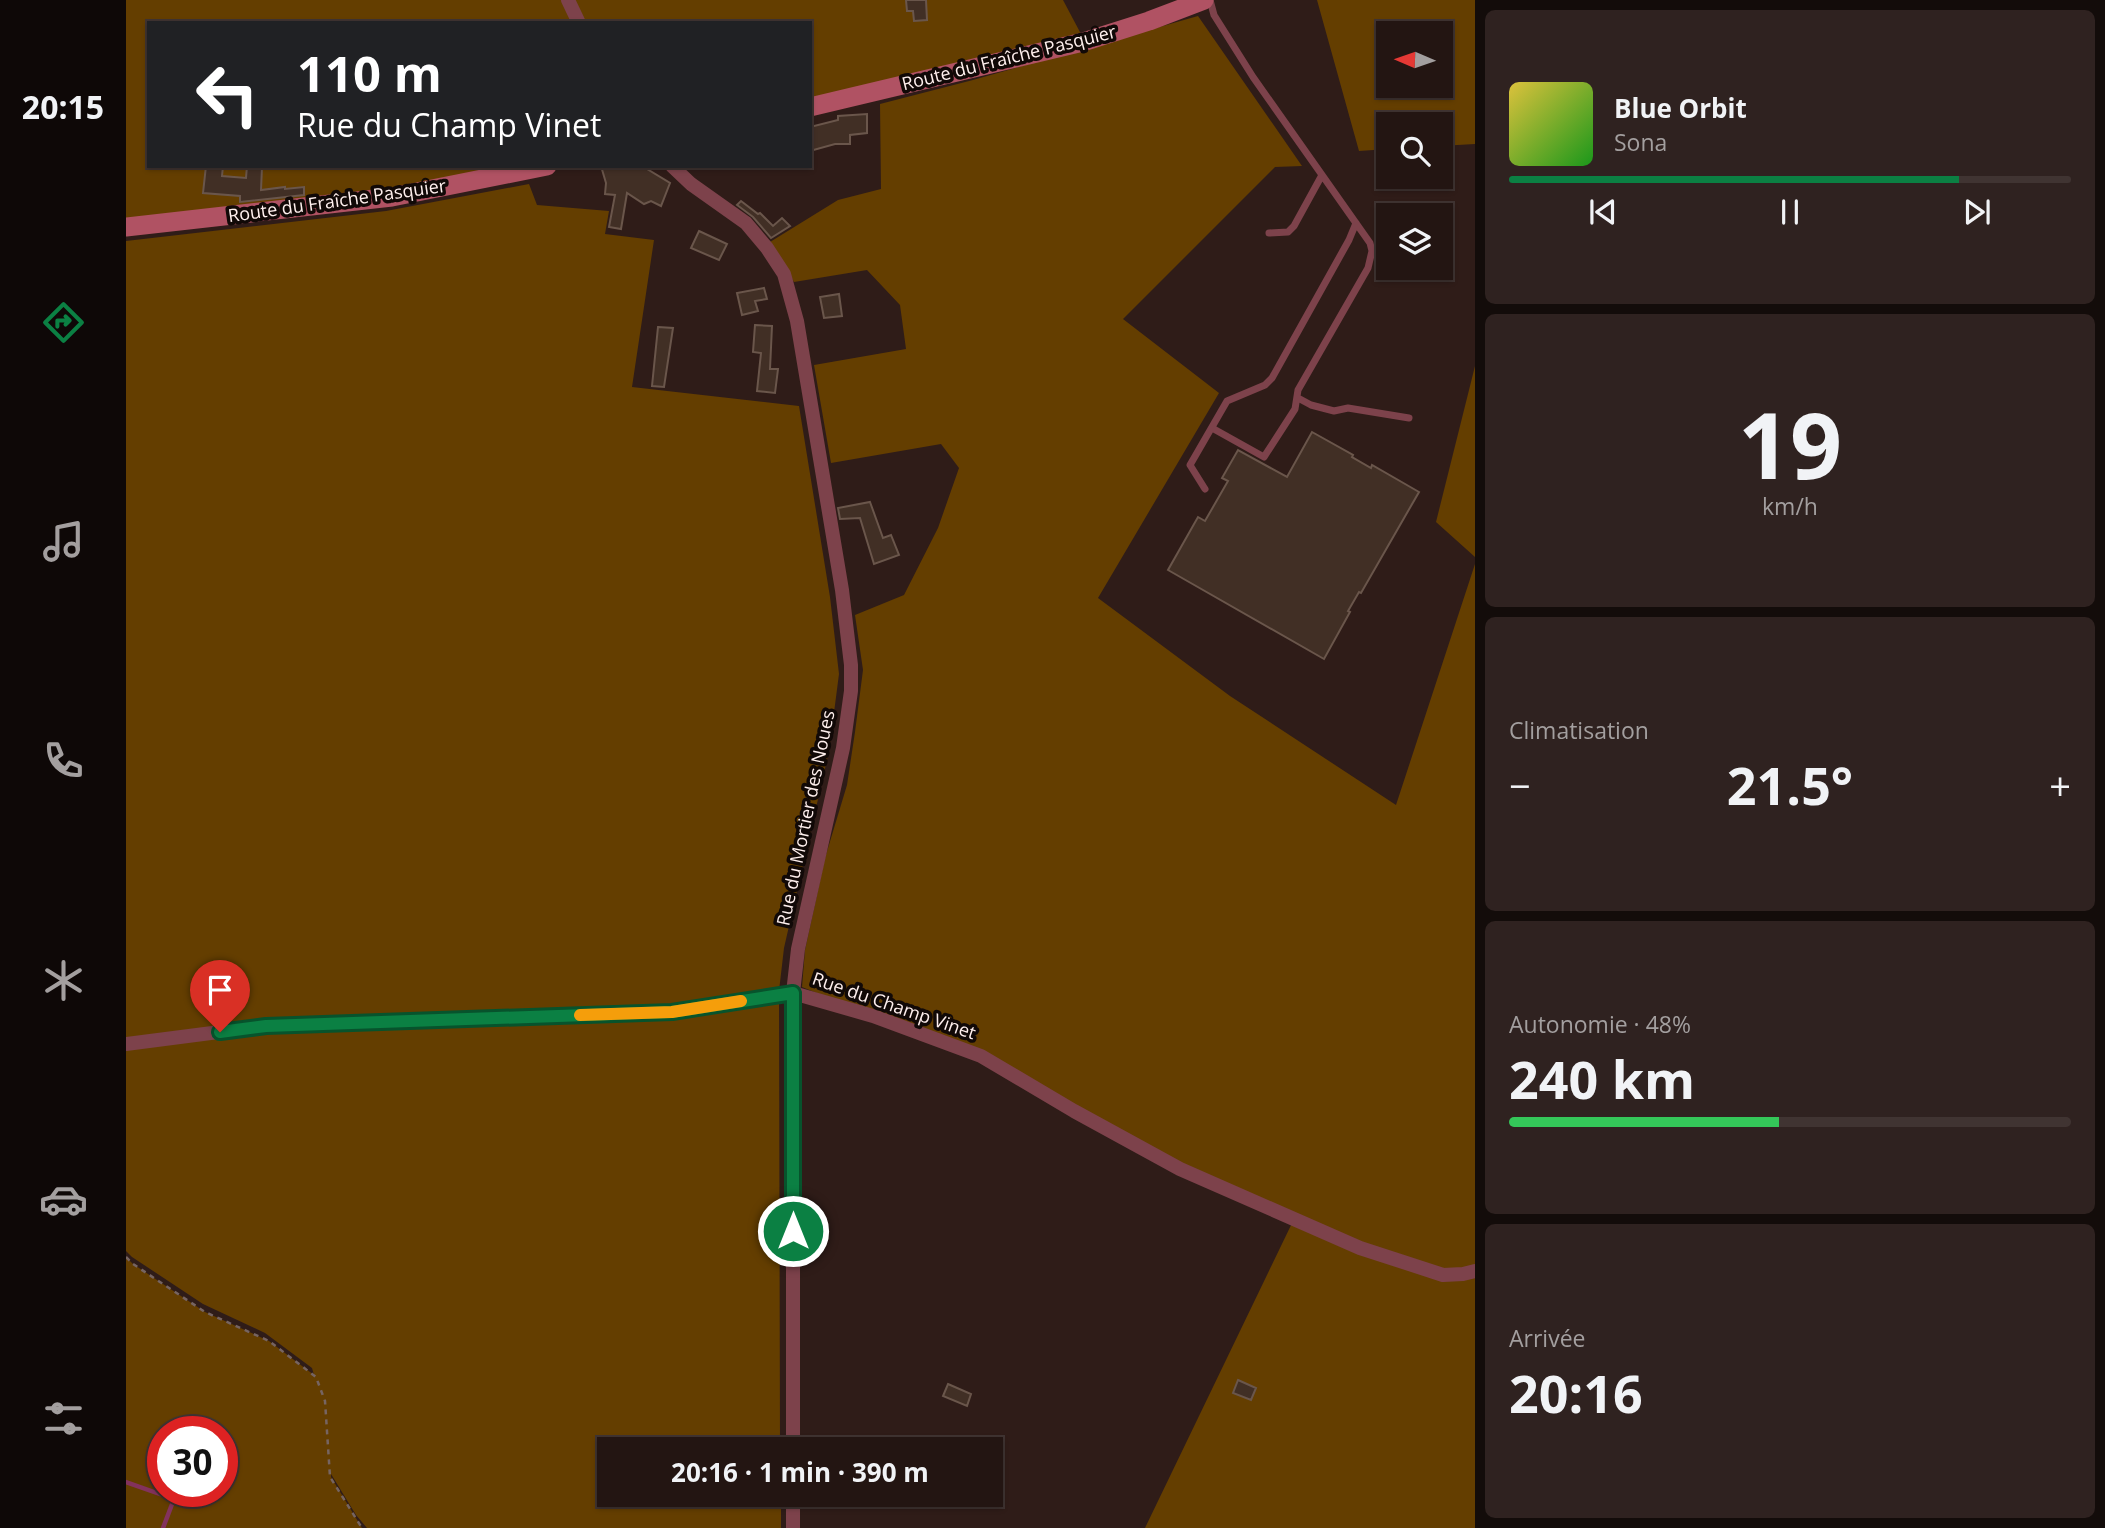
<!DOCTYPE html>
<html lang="fr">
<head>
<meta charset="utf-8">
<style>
	:root { --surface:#231512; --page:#2f2220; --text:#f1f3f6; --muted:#a39f9f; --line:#403432; --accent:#0b8043 }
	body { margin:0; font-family:"Open Sans",sans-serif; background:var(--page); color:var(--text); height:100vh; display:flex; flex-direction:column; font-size:26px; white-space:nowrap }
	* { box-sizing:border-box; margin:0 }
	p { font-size:23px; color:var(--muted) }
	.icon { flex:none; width:38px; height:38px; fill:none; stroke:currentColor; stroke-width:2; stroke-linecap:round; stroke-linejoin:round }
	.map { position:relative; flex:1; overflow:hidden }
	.details { display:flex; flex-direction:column; gap:10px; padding:10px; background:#130c0a; width:630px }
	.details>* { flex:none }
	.hud { position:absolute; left:21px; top:21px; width:665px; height:147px; border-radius:0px; box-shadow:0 2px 5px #0004,0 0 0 2px var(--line); background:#202124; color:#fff; overflow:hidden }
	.needle { width:46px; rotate:272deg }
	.tools { position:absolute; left:1250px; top:21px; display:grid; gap:14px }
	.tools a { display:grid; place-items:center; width:77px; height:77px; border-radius:0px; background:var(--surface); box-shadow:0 2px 5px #0004,0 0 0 2px var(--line); font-size:35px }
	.speed { position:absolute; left:21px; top:1416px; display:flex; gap:14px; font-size:35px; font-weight:700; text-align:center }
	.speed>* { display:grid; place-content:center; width:91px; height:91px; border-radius:50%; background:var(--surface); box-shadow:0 2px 5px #0004,0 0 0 2px var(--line); line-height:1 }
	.speed .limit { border:10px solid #d22; background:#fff; color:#111 }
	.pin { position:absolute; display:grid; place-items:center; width:60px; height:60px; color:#fff; margin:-72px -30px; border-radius:50% 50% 50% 0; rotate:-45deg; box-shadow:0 0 7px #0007 }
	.pin .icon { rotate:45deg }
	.me { position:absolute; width:77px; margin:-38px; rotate:0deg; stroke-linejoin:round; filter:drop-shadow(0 0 5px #0008) }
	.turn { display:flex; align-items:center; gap:24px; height:147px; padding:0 35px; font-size:32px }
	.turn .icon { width:91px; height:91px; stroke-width:2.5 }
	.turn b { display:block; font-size:49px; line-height:60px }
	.big { font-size:52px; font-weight:700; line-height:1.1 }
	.details .widget { flex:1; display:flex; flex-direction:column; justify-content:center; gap:10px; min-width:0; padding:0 24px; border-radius:10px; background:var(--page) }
	.details .dial { align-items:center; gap:0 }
	.dial b { font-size:91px; line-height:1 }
	.song { display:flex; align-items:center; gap:21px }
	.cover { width:84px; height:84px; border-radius:10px; background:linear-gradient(135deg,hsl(50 70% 55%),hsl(120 70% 35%)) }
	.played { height:7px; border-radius:4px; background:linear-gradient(90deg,var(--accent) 80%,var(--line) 80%) }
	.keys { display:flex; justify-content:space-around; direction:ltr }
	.heat { display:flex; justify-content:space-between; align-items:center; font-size:38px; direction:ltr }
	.charge { height:10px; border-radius:5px; background:linear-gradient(90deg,#34c759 48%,var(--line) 0) }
	.trip { position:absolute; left:471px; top:1437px; width:406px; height:70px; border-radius:0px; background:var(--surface); box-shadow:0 2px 5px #0004,0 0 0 2px var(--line); font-weight:700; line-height:70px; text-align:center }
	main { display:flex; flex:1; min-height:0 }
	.menu { display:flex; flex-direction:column; width:126px; justify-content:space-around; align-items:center; background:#0e0807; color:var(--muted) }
	.menu .icon { width:49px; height:49px }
	.menu .on { color:var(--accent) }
	.menu b { font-size:32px; color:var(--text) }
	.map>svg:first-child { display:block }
	.green { fill:#643e00; fill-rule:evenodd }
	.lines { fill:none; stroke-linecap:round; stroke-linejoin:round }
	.stream { stroke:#83325d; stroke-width:4.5 }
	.building { fill:#412f25; stroke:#6a564b; stroke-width:2 }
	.path { stroke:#766461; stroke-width:2.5; stroke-dasharray:5 5; stroke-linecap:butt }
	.lane { stroke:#7d424b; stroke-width:7 }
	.street { stroke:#7d424b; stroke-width:14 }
	.secondary { stroke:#b05263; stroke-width:19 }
	.route-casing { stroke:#07532c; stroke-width:18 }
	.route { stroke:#0b8043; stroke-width:12 }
	.slow { stroke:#f59e0b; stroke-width:12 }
	.labels { text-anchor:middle; stroke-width:7; stroke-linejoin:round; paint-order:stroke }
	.street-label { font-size:18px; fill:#fff0ee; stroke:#110907 }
</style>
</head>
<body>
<main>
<nav class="menu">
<b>20:15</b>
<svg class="icon on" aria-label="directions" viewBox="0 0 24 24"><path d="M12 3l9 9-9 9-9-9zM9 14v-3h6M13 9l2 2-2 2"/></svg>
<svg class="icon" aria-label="music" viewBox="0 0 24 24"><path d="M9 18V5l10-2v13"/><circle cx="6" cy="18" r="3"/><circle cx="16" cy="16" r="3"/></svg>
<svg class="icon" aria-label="phone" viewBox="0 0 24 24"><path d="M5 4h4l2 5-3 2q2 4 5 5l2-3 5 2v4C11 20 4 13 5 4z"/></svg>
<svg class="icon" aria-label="climate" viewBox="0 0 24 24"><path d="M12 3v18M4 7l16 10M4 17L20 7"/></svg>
<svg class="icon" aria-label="car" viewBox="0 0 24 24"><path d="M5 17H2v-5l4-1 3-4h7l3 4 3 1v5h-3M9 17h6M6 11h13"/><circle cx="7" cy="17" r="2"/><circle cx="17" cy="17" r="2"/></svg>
<svg class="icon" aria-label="filters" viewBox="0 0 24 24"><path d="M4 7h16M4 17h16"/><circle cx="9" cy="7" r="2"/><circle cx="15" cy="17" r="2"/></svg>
</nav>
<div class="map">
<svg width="1349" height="1528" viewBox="0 0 1349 1528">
	<rect width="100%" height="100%" fill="#2f1c18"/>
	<path class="green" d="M0 0H937L955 34 684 99V23H23V166H397L266 197 0 227Z
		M1191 0H1349V144L1314 146V124H1262V149L1233 151ZM1314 33V86H1262V33Z
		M1072 16 1176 166 1149 167 997 319 1093 393 972 598 1104 696 1270 805 1349 564V1528H1019L1168 1219 1054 1169 855 1056 747 1016 676 987 679 950 699 858 721 785 729 732 737 670 729 615 778 595 812 528 833 468 815 444 705 463 688 365 780 349 774 305 741 270 668 282 644 242 712 200 755 189 754 104 847 80Z
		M403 184 411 205 483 211 479 234 528 240 506 387 673 406 704 597 713 674 703 751 658 948 653 991 654 1449H483V1494L655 1495V1528H241L230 1515 205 1474V1477L236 1528H0V1257L7 1264 79 1312 143 1341 188 1375 186 1368 139 1333 77 1304 6 1257 0 1251V241L260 211ZM37 1432H96V1491H37Z
		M1349 366V557L1310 522Z"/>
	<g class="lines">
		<path class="stream" d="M0 1482 48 1499 37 1528"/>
	</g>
	<path class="building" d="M780 0H800L801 20 788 21 787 11H781Z
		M741 114V133L724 135V144H709L684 151V127L712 120V116Z
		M80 166H97L96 176 120 178 121 166 136 167 135 190 159 187V189L178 187V195L114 202V196L77 193Z
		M475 166H516L544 183 535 206 525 201 518 204 501 193 495 229 483 227 489 195 479 194 480 183Z
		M615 201 632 214 634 213 647 226 656 218 664 226 645 238 627 217 611 205Z
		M573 231 601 244 593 260 565 248Z
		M638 288 641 299 629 301 632 311 616 315 611 293Z
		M713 294 716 316 698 318 694 297Z
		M629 325 646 326 644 369H652L649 393 631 391 635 353 627 352Z
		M532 327 547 328 538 387 526 386Z
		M1186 432 1227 455 1226 457 1245 468 1246 465 1293 492 1235 593 1233 592 1222 611 1224 612 1198 659 1042 570 1072 517 1079 521 1102 481 1096 478 1112 450 1161 477Z
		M744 502 757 538 765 535 773 555 748 564 734 518 714 519 712 508Z
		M1112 1380 1130 1388 1125 1400 1107 1393Z
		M822 1384 845 1394 841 1406 817 1396Z"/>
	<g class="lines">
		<path class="path" d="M0 1257 7 1264 79 1312 143 1341 190 1377 199 1401 204 1477 236 1528"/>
		<path class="lane" d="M1084 0 1088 15 1127 77 1244 243 1246 251 1242 268 1172 390 1169 409 1138 457 1086 428
			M1143 233 1162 232 1168 226 1196 175
			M1172 398 1185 405 1208 411 1222 408 1283 418
			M1079 489 1064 465 1101 401 1139 385 1146 378 1223 240 1230 223"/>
		<path class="street" d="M442 0 453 23
			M546 166 565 184 620 223 641 248 658 274 671 321 716 590 725 665V691L717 748 672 949 667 993V1449
			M0 1044 140 1026 546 1012 667 993 747 1016 855 1056 948 1111 1054 1169 1234 1248 1317 1275 1337 1274 1349 1271
			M667 1528V1494"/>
		<path class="secondary" d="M684 107 957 42 1023 21 1078 0
			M0 227 266 197 421 166"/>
	</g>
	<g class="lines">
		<defs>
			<path id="route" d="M94 1032 140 1026 546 1012 667 993V1231"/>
		</defs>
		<use href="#route" class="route-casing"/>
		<use href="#route" class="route"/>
		<path class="slow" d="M454 1015 546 1012 615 1001"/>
	</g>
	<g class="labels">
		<g class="street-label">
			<text transform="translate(883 58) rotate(-14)" y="6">Route du Fraîche Pasquier</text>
			<text transform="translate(211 201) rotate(-8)" y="6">Route du Fraîche Pasquier</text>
			<text transform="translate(680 818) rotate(-78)" y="6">Rue du Mortier des Noues</text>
			<text transform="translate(768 1006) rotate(19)" y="6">Rue du Champ Vinet</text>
		</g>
	</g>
</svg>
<div class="tools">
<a><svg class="needle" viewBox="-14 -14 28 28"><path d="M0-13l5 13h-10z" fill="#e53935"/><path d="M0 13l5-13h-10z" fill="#a39f9f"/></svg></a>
<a><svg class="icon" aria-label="search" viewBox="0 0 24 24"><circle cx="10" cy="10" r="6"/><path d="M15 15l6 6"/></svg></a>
<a><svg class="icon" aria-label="layers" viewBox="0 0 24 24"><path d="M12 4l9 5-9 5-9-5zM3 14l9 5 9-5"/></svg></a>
</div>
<div class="speed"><div class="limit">30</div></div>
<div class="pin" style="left:94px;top:1032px;background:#d93025"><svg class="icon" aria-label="arrive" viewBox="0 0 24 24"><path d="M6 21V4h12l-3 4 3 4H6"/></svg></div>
<svg class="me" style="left:667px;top:1231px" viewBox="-20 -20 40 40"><circle r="17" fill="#0b8043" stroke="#fff" stroke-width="3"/><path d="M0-11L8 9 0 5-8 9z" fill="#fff"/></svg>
<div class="trip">20:16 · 1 min · 390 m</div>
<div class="hud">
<div class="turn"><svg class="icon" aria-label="left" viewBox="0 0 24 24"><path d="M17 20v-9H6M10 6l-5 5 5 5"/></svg><div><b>110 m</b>Rue du Champ Vinet</div></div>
</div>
</div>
<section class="details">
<div class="widget">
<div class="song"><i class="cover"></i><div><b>Blue Orbit</b><p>Sona</p></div></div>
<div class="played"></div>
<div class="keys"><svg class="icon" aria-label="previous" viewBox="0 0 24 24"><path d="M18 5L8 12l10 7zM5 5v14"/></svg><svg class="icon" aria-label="pause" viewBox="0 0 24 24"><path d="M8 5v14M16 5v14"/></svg><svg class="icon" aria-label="next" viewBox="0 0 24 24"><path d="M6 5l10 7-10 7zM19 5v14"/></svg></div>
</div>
<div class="widget dial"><b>19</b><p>km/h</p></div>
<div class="widget"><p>Climatisation</p>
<div class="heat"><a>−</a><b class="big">21.5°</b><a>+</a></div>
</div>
<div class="widget"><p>Autonomie · 48%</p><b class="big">240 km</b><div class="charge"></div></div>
<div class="widget"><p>Arrivée</p><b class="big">20:16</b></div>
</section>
</main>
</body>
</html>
